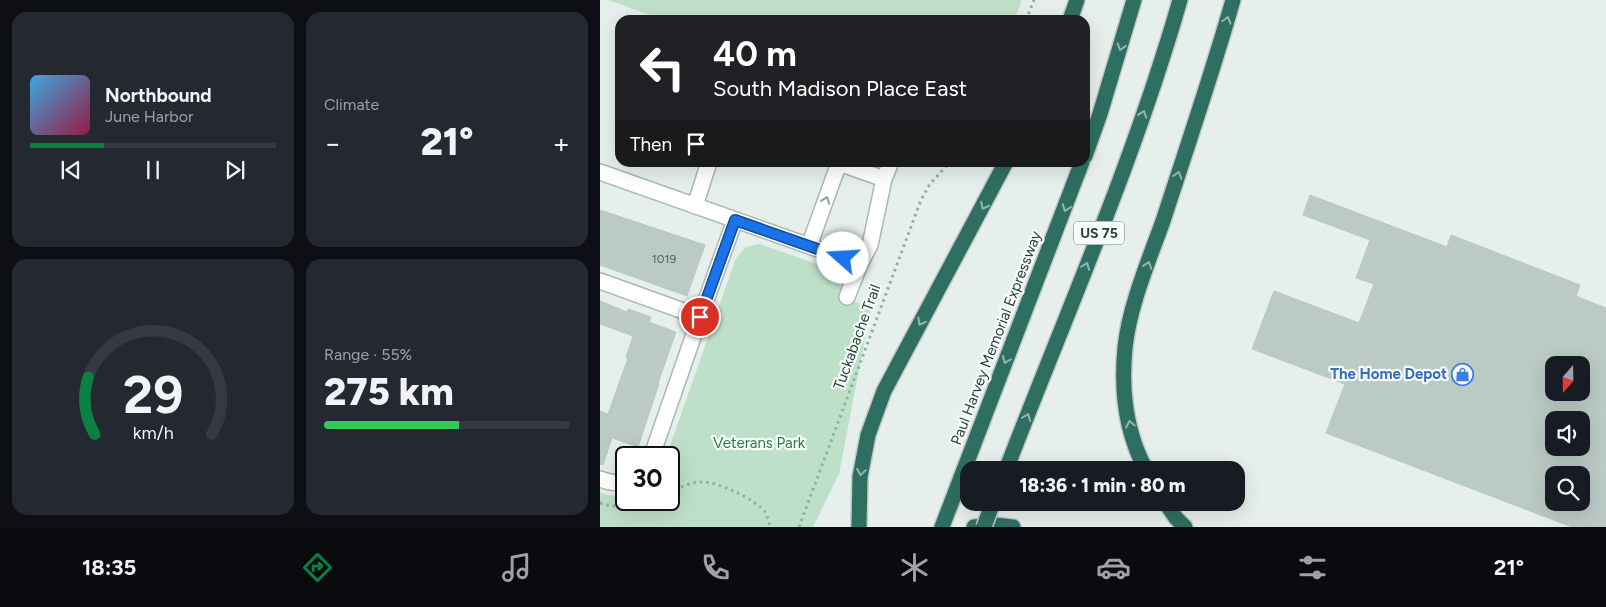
<!DOCTYPE html>
<html lang="en">
<head>
<meta charset="utf-8">
<style>
	:root { --surface:#171b24; --page:#242831; --text:#f1f3f6; --muted:#9ea1a6; --line:#363941; --accent:#0b8043 }
	body { margin:0; font-family:Figtree,sans-serif; background:var(--page); color:var(--text); height:100vh; display:flex; flex-direction:column; font-size:19px; white-space:nowrap }
	* { box-sizing:border-box; margin:0 }
	p { font-size:16px; color:var(--muted) }
	.icon { flex:none; width:28px; height:28px; fill:none; stroke:currentColor; stroke-width:2; stroke-linecap:round; stroke-linejoin:round }
	.map { position:relative; flex:1; overflow:hidden }
	.panel { display:flex; flex-direction:column; gap:12px; padding:12px; background:#0d0f14; width:600px }
	.panel>* { flex:none }
	.guide { position:absolute; left:15px; top:15px; width:475px; height:152px; border-radius:15px; box-shadow:0 5px 20px #0002; background:#202124; color:#fff; overflow:hidden }
	.needle { width:32px; rotate:200deg }
	.tools { position:absolute; left:945px; top:356px; display:grid; gap:10px }
	.tools a { display:grid; place-items:center; width:45px; height:45px; border-radius:10px; background:var(--surface); box-shadow:0 5px 20px #0002; font-size:25px }
	.speed { position:absolute; left:15px; top:446px; display:flex; gap:10px; font-size:25px; font-weight:700; text-align:center }
	.speed>* { display:grid; place-content:center; width:65px; height:65px; border-radius:50%; background:var(--surface); box-shadow:0 5px 20px #0002; line-height:1 }
	.speed .limit { border:2px solid #111; border-radius:8px; background:#fff; color:#111 }
	.pin { position:absolute; display:grid; place-items:center; width:42px; height:42px; color:#fff; margin:-21px; border:2px solid #fff; border-radius:50%; box-shadow:0 1px 5px #0007 }
	.me { position:absolute; width:55px; margin:-28px; rotate:289deg; stroke-linejoin:round; filter:drop-shadow(0 0 4px #0008) }
	.turn { display:flex; align-items:center; gap:18px; height:105px; padding:0 15px; font-size:22px }
	.turn .icon { width:65px; height:65px; stroke-width:2.5 }
	.turn b { display:block; font-size:35px; line-height:42px }
	.then { display:flex; align-items:center; height:48px; padding:0 15px; background:#0003; gap:10px; font-size:19px }
	.big { font-size:38px; font-weight:800; line-height:1.1 }
	.panel .widget { flex:1; display:flex; flex-direction:column; justify-content:center; gap:8px; min-width:0; padding:0 18px; border-radius:15px; background:var(--page) }
	.panel .dial { align-items:center; gap:0 }
	.dial svg { height:130px; overflow:visible; fill:none; stroke:var(--line); stroke-width:7; stroke-linecap:round; text-anchor:middle }
	.dial text { fill:var(--text); stroke:none }
	.song { display:flex; align-items:center; gap:15px }
	.cover { width:60px; height:60px; border-radius:8px; background:linear-gradient(135deg,hsl(200 70% 55%),hsl(340 70% 35%)) }
	.played { height:5px; border-radius:2px; background:linear-gradient(90deg,var(--accent) 30%,var(--line) 30%) }
	.keys { display:flex; justify-content:space-around; direction:ltr }
	.heat { display:flex; justify-content:space-between; align-items:center; font-size:28px; direction:ltr }
	.charge { height:8px; border-radius:4px; background:linear-gradient(90deg,#34c759 55%,var(--line) 0) }
	.panel .tiles { flex:1; display:grid; gap:12px; grid-template-columns:repeat(2,1fr) }
	.trip { position:absolute; left:360px; top:461px; width:285px; height:50px; border-radius:15px; background:var(--surface); box-shadow:0 5px 20px #0002; font-weight:800; line-height:50px; text-align:center }
	.dock { display:flex; height:80px; justify-content:space-around; align-items:center; background:#090b0e; color:var(--muted) }
	.dock .icon { width:35px; height:35px }
	.dock .on { color:var(--accent) }
	.dock b { font-size:22px; color:var(--text) }
	main { display:flex; flex:1; min-height:0 }
	.map>svg:first-child { display:block }
	.green { fill:#bfe0c8 }
	.building { fill:#bbcac4; stroke:#b8c9c2; fill-rule:evenodd }
	.lines { fill:none; stroke-linecap:round; stroke-linejoin:round }
	.minor-casing { stroke:#a8b8b2; stroke-width:18 }
	.highway-casing { stroke:#c2cac8; stroke-width:18 }
	.path { stroke:#86b3a5; stroke-width:3; stroke-dasharray:2.5 4; stroke-linecap:butt }
	.minor { stroke:#fff; stroke-width:15 }
	.highway { stroke:#2f6f62; stroke-width:15 }
	.highway-bridge-casing { stroke:#c2cac8; stroke-width:18; stroke-linecap:butt }
	.highway-bridge { stroke:#2f6f62; stroke-width:15 }
	.oneway { stroke:#93b5ae }
	.oneway2 { stroke:#92a09c }
	.route-casing { stroke:#114b97; stroke-width:12 }
	.route { stroke:#1a73e8; stroke-width:9 }
	.labels { text-anchor:middle; stroke-width:4.5; stroke-linejoin:round; paint-order:stroke }
	.number-label { font-size:12px; fill:#4a645c }
	.shield { fill:#f7fbf9; stroke:#637a73; stroke-width:1 }
	.shield-label { font-size:14px; font-weight:bold; fill:#24423a }
	.street-label { font-size:15px; fill:#24423a; stroke:#f7fbf9 }
	.shop-label { font-size:15px; font-weight:bold; fill:#366cbe; stroke:#f7fbf9; text-anchor:end }
	.park-label { font-size:15px; fill:#2d7a4b; stroke:#f7fbf9 }
</style>
</head>
<body>
<main>
<section class="panel">
<div class="tiles">
<div class="widget">
<div class="song"><i class="cover"></i><div><b>Northbound</b><p>June Harbor</p></div></div>
<div class="played"></div>
<div class="keys"><svg class="icon" aria-label="previous" viewBox="0 0 24 24"><path d="M18 5L8 12l10 7zM5 5v14"/></svg><svg class="icon" aria-label="pause" viewBox="0 0 24 24"><path d="M8 5v14M16 5v14"/></svg><svg class="icon" aria-label="next" viewBox="0 0 24 24"><path d="M6 5l10 7-10 7zM19 5v14"/></svg></div>
</div>
<div class="widget"><p>Climate</p>
<div class="heat"><a>−</a><b class="big">21°</b><a>+</a></div>
</div>
<div class="widget dial"><svg viewBox="0 0 100 80">
<path d="M14 69A42 42 0 1 1 86 69"/>
<path d="M14 69A42 42 0 0 1 10 34" stroke="#0b8043"/>
<text x="50" y="56" font-size="32" font-weight="700">29</text>
<text x="50" y="72" font-size="11">km/h</text>
</svg></div>
<div class="widget"><p>Range · 55%</p><b class="big">275 km</b><div class="charge"></div></div>
</div>
</section>
<div class="map">
<svg width="1006" height="527" viewBox="0 0 1006 527">
	<rect width="100%" height="100%" fill="#e6efeb"/>
	<path class="green" d="M8 0H422L414 20H64Z
		M160 244 242 273C250 282 247 288 244 298L271 307 239 474 213 527H0V492L6 495 26 496V500H69V458L66 457 136 258 146 247Z"/>
	<path class="building" d="M710 195 847 247 851 235 980 285 976 296 1006 308V527H972L726 433 745 384 652 349 674 291 759 323 774 284 756 278 770 240 703 215ZM954 365H981V392H954ZM954 420H981V448H954ZM954 475H981V502H954Z
		M0 210 105 245 87 296 0 265Z
		M0 301 27 312 28 309 51 317 49 322 76 332 58 383 59 384 38 447 12 438 3 465 0 464V411L8 414 28 358 26 357 33 336 0 324Z"/>
	<g class="lines">
		<defs>
			<path id="minor" d="M0 172 260 264
				M95 206 109 162
				M209 246 239 163 284 179
				M0 281 100 317
				M247 297 260 264 270 245 284 179 291 162
				M51 458 100 317 135 220
				M0 479C8 482 18 484 26 482"/>
			<path id="highway" d="M470 20 477 0
				M485 156 500 114 534 0
				M406 470C466 314 534 161 580 0
				M546 470C526 433 521 389 525 348 529 307 549 260 563 221 587 147 612 74 633 0
				M565 502 576 518 585 527
				M259 527 260 477 268 435 284 391 406 162
				M342 527 482 162
				M374 527 395 525 413 527"/>
		</defs>
		<use href="#minor" class="minor-casing"/>
		<use href="#highway" class="highway-casing"/>
		<path class="path" d="M426 20 434 0
			M69 492C79 488 91 482 102 482 117 481 157 500 165 512 167 516 169 522 170 527
			M0 503C17 508 32 508 49 500
			M199 527 321 200 330 184 350 162"/>
		<use href="#minor" class="minor"/>
		<use href="#highway" class="highway"/>
		<defs>
			<path id="highway-bridge" d="M384 527 393 502"/>
		</defs>
		<use href="#highway-bridge" class="highway-bridge-casing"/>
		<use href="#highway-bridge" class="highway-bridge"/>
	</g>
	<defs><path id="oneway-chevron" d="M-2-3.5L2.5 0L-2 3.5" fill="none" stroke-width="1.6" stroke-linecap="round" stroke-linejoin="round" transform="scale(1.25)"/></defs>
	<g class="oneway">
		<use href="#oneway-chevron" transform="translate(627 20) rotate(-74)"/>
		<use href="#oneway-chevron" transform="translate(521 47) rotate(107)"/>
		<use href="#oneway-chevron" transform="translate(543 114) rotate(-71)"/>
		<use href="#oneway-chevron" transform="translate(578 175) rotate(-72)"/>
		<use href="#oneway-chevron" transform="translate(384 206) rotate(117)"/>
		<use href="#oneway-chevron" transform="translate(466 208) rotate(110)"/>
		<use href="#oneway-chevron" transform="translate(548 265) rotate(-71)"/>
		<use href="#oneway-chevron" transform="translate(486 266) rotate(-69)"/>
		<use href="#oneway-chevron" transform="translate(321 322) rotate(119)"/>
		<use href="#oneway-chevron" transform="translate(406 360) rotate(111)"/>
		<use href="#oneway-chevron" transform="translate(427 417) rotate(-69)"/>
		<use href="#oneway-chevron" transform="translate(530 424) rotate(-102)"/>
		<use href="#oneway-chevron" transform="translate(261 472) rotate(99)"/>
	</g>
	<use class="oneway2" href="#oneway-chevron" transform="translate(226 200) rotate(-70)"/>
	<g class="lines">
		<defs>
			<path id="route" d="M100 317 135 220 243 258"/>
		</defs>
		<use href="#route" class="route-casing"/>
		<use href="#route" class="route"/>
	</g>
	<defs>
		<symbol id="shop-ring" viewBox="-11 -11 22 22"><circle r="9.5" fill="#f7fbf9" stroke="#3f7fe0" stroke-width="1.5"/><path d="M-5-2.5h2.3a2.7 3.5 0 0 1 5.4 0H5L5.5 6h-11ZM-1.5-2.5h3a1.5 2.3 0 0 0-3 0Z" fill="#3f7fe0"/></symbol>
	</defs>
	<g fill-rule="evenodd">
		<use href="#shop-ring" x="850" y="362" width="25" height="25"/>
	</g>
	<g class="labels">
		<g class="number-label">
			<text x="64" y="263">1019</text>
		</g>
		<rect class="shield" x="474" y="221.5" width="50" height="23" rx="4"/>
		<g class="shield-label">
			<text x="499" y="238">US 75</text>
		</g>
		<g class="street-label">
			<text transform="translate(257 337) rotate(-70)" y="5">Tuckabache Trail</text>
			<text transform="translate(396 338) rotate(-69)" y="5">Paul Harvey Memorial Expressway</text>
		</g>
		<g class="shop-label">
			<text x="847" y="379">The Home Depot</text>
		</g>
		<g class="park-label">
			<text x="159" y="448">Veterans Park</text>
		</g>
	</g>
</svg>
<div class="tools">
<a><svg class="needle" viewBox="-14 -14 28 28"><path d="M0-13l5 13h-10z" fill="#e53935"/><path d="M0 13l5-13h-10z" fill="#9ea1a6"/></svg></a>
<a><svg class="icon" aria-label="sound" viewBox="0 0 24 24"><path d="M4 9h4l5-4v14l-5-4H4zM17 9q2 3 0 6"/></svg></a>
<a><svg class="icon" aria-label="search" viewBox="0 0 24 24"><circle cx="10" cy="10" r="6"/><path d="M15 15l6 6"/></svg></a>
</div>
<div class="speed"><div class="limit">30</div></div>
<div class="pin" style="left:100px;top:317px;background:#d93025"><svg class="icon" aria-label="arrive" viewBox="0 0 24 24"><path d="M6 21V4h12l-3 4 3 4H6"/></svg></div>
<svg class="me" style="left:243px;top:258px" viewBox="-20 -20 40 40"><circle r="19" fill="#fff"/><path d="M0-13L10 11 0 6-10 11z" fill="#1a73e8"/></svg>
<div class="trip">18:36 · 1 min · 80 m</div>
<div class="guide">
<div class="turn"><svg class="icon" aria-label="left" viewBox="0 0 24 24"><path d="M17 20v-9H6M10 6l-5 5 5 5"/></svg><div><b>40 m</b>South Madison Place East</div></div>
<div class="then">Then<svg class="icon" aria-label="arrive" viewBox="0 0 24 24"><path d="M6 21V4h12l-3 4 3 4H6"/></svg></div>
</div>
</div>
</main>
<nav class="dock">
<b>18:35</b>
<svg class="icon on" aria-label="directions" viewBox="0 0 24 24"><path d="M12 3l9 9-9 9-9-9zM9 14v-3h6M13 9l2 2-2 2"/></svg>
<svg class="icon" aria-label="music" viewBox="0 0 24 24"><path d="M9 18V5l10-2v13"/><circle cx="6" cy="18" r="3"/><circle cx="16" cy="16" r="3"/></svg>
<svg class="icon" aria-label="phone" viewBox="0 0 24 24"><path d="M5 4h4l2 5-3 2q2 4 5 5l2-3 5 2v4C11 20 4 13 5 4z"/></svg>
<svg class="icon" aria-label="climate" viewBox="0 0 24 24"><path d="M12 3v18M4 7l16 10M4 17L20 7"/></svg>
<svg class="icon" aria-label="car" viewBox="0 0 24 24"><path d="M5 17H2v-5l4-1 3-4h7l3 4 3 1v5h-3M9 17h6M6 11h13"/><circle cx="7" cy="17" r="2"/><circle cx="17" cy="17" r="2"/></svg>
<svg class="icon" aria-label="filters" viewBox="0 0 24 24"><path d="M4 7h16M4 17h16"/><circle cx="9" cy="7" r="2"/><circle cx="15" cy="17" r="2"/></svg>
<b>21°</b>
</nav>
</body>
</html>
